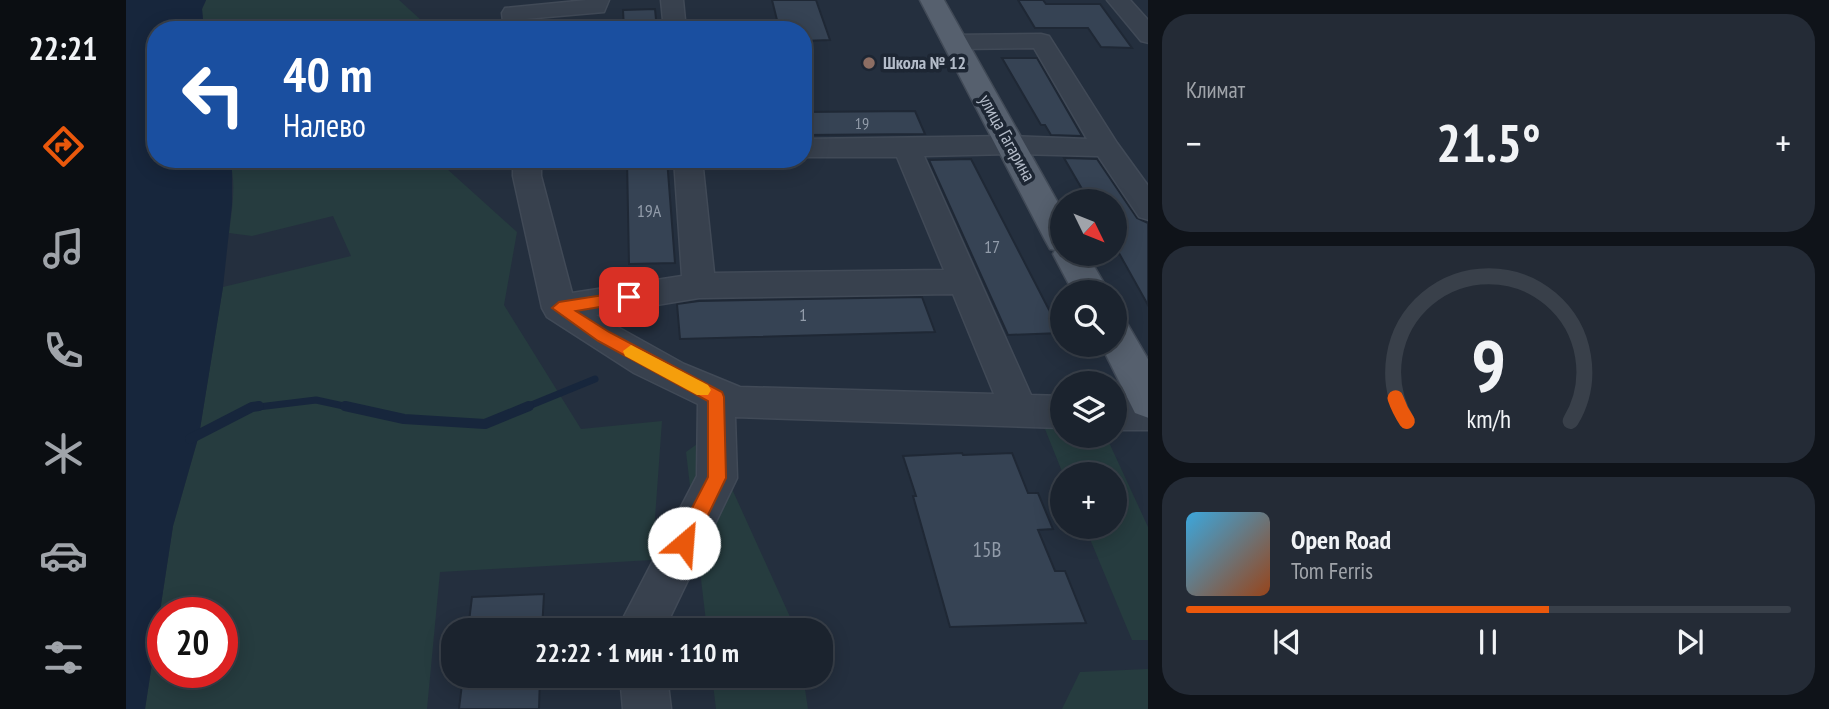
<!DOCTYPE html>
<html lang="ru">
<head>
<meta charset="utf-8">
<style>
	:root { --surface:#1b232e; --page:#242b36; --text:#f1f3f6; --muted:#a0a4aa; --line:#39404a; --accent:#ea580c }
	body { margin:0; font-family:"PT Sans Narrow",sans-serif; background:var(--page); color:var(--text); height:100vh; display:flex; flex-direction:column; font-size:26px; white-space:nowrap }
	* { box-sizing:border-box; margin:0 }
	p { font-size:23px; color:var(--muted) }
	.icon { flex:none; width:38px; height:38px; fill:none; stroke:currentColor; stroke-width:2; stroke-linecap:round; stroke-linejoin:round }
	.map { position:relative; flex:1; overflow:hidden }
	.sheet { display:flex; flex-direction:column; gap:14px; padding:14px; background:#0f1319; width:681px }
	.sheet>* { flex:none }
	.guide { position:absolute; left:21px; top:21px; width:665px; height:147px; border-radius:28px; box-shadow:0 4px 18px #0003,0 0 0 2px var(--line); background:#1a4fa0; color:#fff; overflow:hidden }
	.needle { width:46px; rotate:133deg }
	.controls { position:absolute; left:924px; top:189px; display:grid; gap:14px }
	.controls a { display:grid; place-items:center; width:77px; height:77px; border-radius:50%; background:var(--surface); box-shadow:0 4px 18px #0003,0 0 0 2px var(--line); font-size:35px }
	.speed { position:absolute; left:21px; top:597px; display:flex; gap:14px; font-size:35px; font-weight:700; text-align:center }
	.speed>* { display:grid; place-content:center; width:91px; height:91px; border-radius:50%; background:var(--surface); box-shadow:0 4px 18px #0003,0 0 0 2px var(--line); line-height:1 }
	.speed .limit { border:10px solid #d22; background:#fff; color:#111 }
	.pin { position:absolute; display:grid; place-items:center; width:60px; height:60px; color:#fff; margin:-30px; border-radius:14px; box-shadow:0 4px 10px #0006 }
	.me { position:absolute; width:77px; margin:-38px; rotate:27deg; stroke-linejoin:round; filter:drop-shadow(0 0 5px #0008) }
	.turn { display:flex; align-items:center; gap:24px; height:147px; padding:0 21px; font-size:32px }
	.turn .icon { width:91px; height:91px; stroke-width:2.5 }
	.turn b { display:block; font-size:49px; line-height:60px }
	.big { font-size:52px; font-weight:600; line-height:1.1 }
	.sheet .tile { flex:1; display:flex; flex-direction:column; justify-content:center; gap:10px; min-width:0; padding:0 24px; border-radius:28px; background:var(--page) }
	.sheet .dial { align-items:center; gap:0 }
	.dial svg { height:182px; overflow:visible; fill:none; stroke:var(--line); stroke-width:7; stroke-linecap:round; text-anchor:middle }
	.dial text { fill:var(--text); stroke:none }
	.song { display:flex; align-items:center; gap:21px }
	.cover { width:84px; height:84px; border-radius:10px; background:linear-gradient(135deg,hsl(200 70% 55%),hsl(20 70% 35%)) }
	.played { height:7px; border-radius:4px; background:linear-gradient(90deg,var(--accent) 60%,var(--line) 60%) }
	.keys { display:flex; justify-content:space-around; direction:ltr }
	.heat { display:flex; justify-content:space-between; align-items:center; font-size:38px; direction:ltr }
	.trip { position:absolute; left:315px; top:618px; width:392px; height:70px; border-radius:28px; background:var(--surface); box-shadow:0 4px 18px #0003,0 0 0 2px var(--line); font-weight:600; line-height:70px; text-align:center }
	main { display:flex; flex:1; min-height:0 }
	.tab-bar { display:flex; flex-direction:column; width:126px; justify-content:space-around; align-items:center; background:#0b0e12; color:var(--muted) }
	.tab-bar .icon { width:49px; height:49px }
	.tab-bar .on { color:var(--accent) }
	.tab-bar b { font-size:32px; color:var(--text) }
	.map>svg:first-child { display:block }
	.green { fill:#263c3f; fill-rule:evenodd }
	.water { fill:#17263c }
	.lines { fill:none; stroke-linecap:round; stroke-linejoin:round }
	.stream-far1 { stroke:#17263c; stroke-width:7 }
	.stream { stroke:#17263c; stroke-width:10 }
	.building { fill:#364354; stroke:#1f2835; stroke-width:2 }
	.minor-casing { stroke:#414a57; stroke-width:3 }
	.major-casing { stroke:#414a57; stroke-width:3 }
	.minor { fill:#38414e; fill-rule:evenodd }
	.major { fill:#56606e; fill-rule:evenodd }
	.route { fill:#ea580c; stroke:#983908; stroke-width:2 }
	.slow { fill:#f59e0b }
	.education-dot { fill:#8d6e63; stroke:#1d2633; stroke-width:2.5 }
	.labels { text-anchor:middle; stroke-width:7; stroke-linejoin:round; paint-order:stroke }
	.far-number-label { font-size:16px; fill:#929caa }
	.far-poi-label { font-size:18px; font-weight:bold; fill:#b4bcc9; stroke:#1d2633; text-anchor:start }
	.far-street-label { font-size:18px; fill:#b4bcc9; stroke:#1d2633 }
	.number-label { font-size:18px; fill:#929caa }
	.near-number-label { font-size:21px; fill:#929caa }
</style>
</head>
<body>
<main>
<nav class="tab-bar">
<b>22:21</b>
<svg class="icon on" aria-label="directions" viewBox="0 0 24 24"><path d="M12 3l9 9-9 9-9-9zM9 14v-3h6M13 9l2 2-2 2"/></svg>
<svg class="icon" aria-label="music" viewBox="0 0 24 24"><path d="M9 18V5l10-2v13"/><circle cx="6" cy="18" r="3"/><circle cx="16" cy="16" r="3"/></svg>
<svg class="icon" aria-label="phone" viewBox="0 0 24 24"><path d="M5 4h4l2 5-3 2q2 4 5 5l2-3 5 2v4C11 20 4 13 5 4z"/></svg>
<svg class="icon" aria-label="climate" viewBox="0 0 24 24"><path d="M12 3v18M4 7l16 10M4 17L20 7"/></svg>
<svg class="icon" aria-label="car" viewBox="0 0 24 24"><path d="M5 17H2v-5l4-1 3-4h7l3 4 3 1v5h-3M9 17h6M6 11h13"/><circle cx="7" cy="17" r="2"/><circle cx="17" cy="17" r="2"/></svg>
<svg class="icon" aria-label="filters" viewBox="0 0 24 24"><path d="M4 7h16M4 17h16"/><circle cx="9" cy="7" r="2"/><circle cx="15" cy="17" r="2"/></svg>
</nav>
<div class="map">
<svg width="1023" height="709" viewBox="0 0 1023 709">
	<rect width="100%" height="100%" fill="#242f3e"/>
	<path class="green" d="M80 0H273L306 30H67L77 20 76 9Z
		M103 159H310L391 232 378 305 455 429 536 421 526 560 314 572 301 709H19L47 526 73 435 97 287 225 256 207 216 126 236 103 233C106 209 111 182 103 159ZM37 612H96V672H37Z
		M919 429H936V436H980L1022 527V640H1006L959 527H989V474H937Z
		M582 436 670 630H581L560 452Z
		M1022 669V709H936L954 672Z
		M586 676H677L682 709H590Z"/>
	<path class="water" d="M0 0H80L76 9 77 20 67 30H30V159H103L106 168V204L97 287 73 435 47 526 19 709H0Z"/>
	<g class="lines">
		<path class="stream-far1" d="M124 408 190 400 227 408
			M398 408 469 379"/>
		<path class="stream" d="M219 406 278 419 359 424 403 406
			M64 439 126 407 133 406"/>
	</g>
	<path class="building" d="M646 0H690L704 40 677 41V30H674L672 24H652Z
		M892 0H917L920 4H974L1006 48 975 47 962 28H909Z
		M529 9 531 30H498L497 10Z
		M876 58H911L956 136 925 135 919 125H915Z
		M789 111 799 134 677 135V112Z
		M938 158 971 159 1011 218 1022 223V305L989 246V201H963Z
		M501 159H541L549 263 503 264Z
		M845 159 935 333 882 335 803 160Z
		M796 297 809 332 554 339 551 304 573 301Z
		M836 453 837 455 886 453 902 493H912L927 529 912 530 929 571H939L960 623 824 627 787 496H790L777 456Z
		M418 594 416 630H342L346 597Z
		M337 676H414L413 709H333Z"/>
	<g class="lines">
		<defs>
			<path id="minor" d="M461 0H483L478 12 399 19 400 30H378L376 13 379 8Z
				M535 0H557L560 30H538Z
				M981 0H1004L1023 21V43L1015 41Z
				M915 34 923 36 991 143 1023 187V220L1013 217 972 156 885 154 798 156 905 395 936 396V428L609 417 611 478 538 630H491L571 476 572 404 508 373 421 317 416 308 387 176V159H415V176L446 293 556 276 548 159H576L588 273 818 270 771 157H677V139L885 136 961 139 908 48 828 49 820 47 816 42 820 37 828 35ZM827 294 868 394 614 387 558 364 470 315 573 298Z
				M989 398H1023V430H989Z
				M494 676H541L545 709H497Z"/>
			<path id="major" d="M794 0H818L936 210V254H961L983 292H947L927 254 929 250 924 249 919 240Z
				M989 321 1002 325 1023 361V418L1009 413 975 345H989Z"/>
		</defs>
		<use href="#minor" class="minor-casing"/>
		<use href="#major" class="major-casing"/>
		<use href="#minor" class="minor"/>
		<use href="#major" class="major"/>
	</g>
	<path class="route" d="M503 291 509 293 511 297 509 301 450 311 483 332 596 392 598 397 600 478 565 550 558 553 551 550 548 543 582 477V401L472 341 426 308 433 302Z"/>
	<path class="slow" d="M505 345 582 385 585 390 582 395H571L499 356 497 351Z"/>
	<circle class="education-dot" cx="743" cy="63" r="7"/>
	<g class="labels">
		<g class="far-number-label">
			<text x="736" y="129">19</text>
		</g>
		<g class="far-poi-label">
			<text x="757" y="69">Школа № 12</text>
		</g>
		<g class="far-street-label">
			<text transform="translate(881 138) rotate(61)" y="6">улица Гагарина</text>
		</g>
		<g class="number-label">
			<text x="523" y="217">19А</text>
			<text x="866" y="253">17</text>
			<text x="677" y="321">1</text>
		</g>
		<g class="near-number-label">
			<text x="861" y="557">15В</text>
		</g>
	</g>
</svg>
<div class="controls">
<a><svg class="needle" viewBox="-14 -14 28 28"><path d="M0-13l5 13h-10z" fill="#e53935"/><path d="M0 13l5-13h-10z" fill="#a0a4aa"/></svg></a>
<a><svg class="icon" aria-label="search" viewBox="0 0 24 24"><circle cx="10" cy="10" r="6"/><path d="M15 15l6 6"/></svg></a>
<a><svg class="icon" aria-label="layers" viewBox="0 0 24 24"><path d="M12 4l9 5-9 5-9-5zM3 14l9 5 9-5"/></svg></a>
<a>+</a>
</div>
<div class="speed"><div class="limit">20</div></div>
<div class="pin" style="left:503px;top:297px;background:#d93025"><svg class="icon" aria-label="arrive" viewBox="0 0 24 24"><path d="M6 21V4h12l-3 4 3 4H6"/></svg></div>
<svg class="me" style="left:558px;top:543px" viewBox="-20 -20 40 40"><circle r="19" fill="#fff"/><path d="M0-13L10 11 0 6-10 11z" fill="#ea580c"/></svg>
<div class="trip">22:22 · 1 мин · 110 m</div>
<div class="guide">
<div class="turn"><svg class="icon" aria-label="left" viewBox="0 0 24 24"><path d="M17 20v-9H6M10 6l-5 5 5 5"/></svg><div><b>40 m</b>Налево</div></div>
</div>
</div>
<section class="sheet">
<div class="tile"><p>Климат</p>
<div class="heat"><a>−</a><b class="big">21.5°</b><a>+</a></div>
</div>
<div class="tile dial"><svg viewBox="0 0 100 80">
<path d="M14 69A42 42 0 1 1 86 69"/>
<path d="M14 69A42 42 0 0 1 9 59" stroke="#ea580c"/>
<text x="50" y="56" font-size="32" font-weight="700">9</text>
<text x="50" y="72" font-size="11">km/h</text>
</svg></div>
<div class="tile">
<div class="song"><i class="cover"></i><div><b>Open Road</b><p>Tom Ferris</p></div></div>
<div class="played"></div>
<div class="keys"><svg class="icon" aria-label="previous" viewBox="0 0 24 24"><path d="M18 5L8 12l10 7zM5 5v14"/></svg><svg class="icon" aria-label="pause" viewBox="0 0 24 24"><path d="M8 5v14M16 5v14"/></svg><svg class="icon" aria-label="next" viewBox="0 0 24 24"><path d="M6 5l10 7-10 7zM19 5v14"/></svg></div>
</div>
</section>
</main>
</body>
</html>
